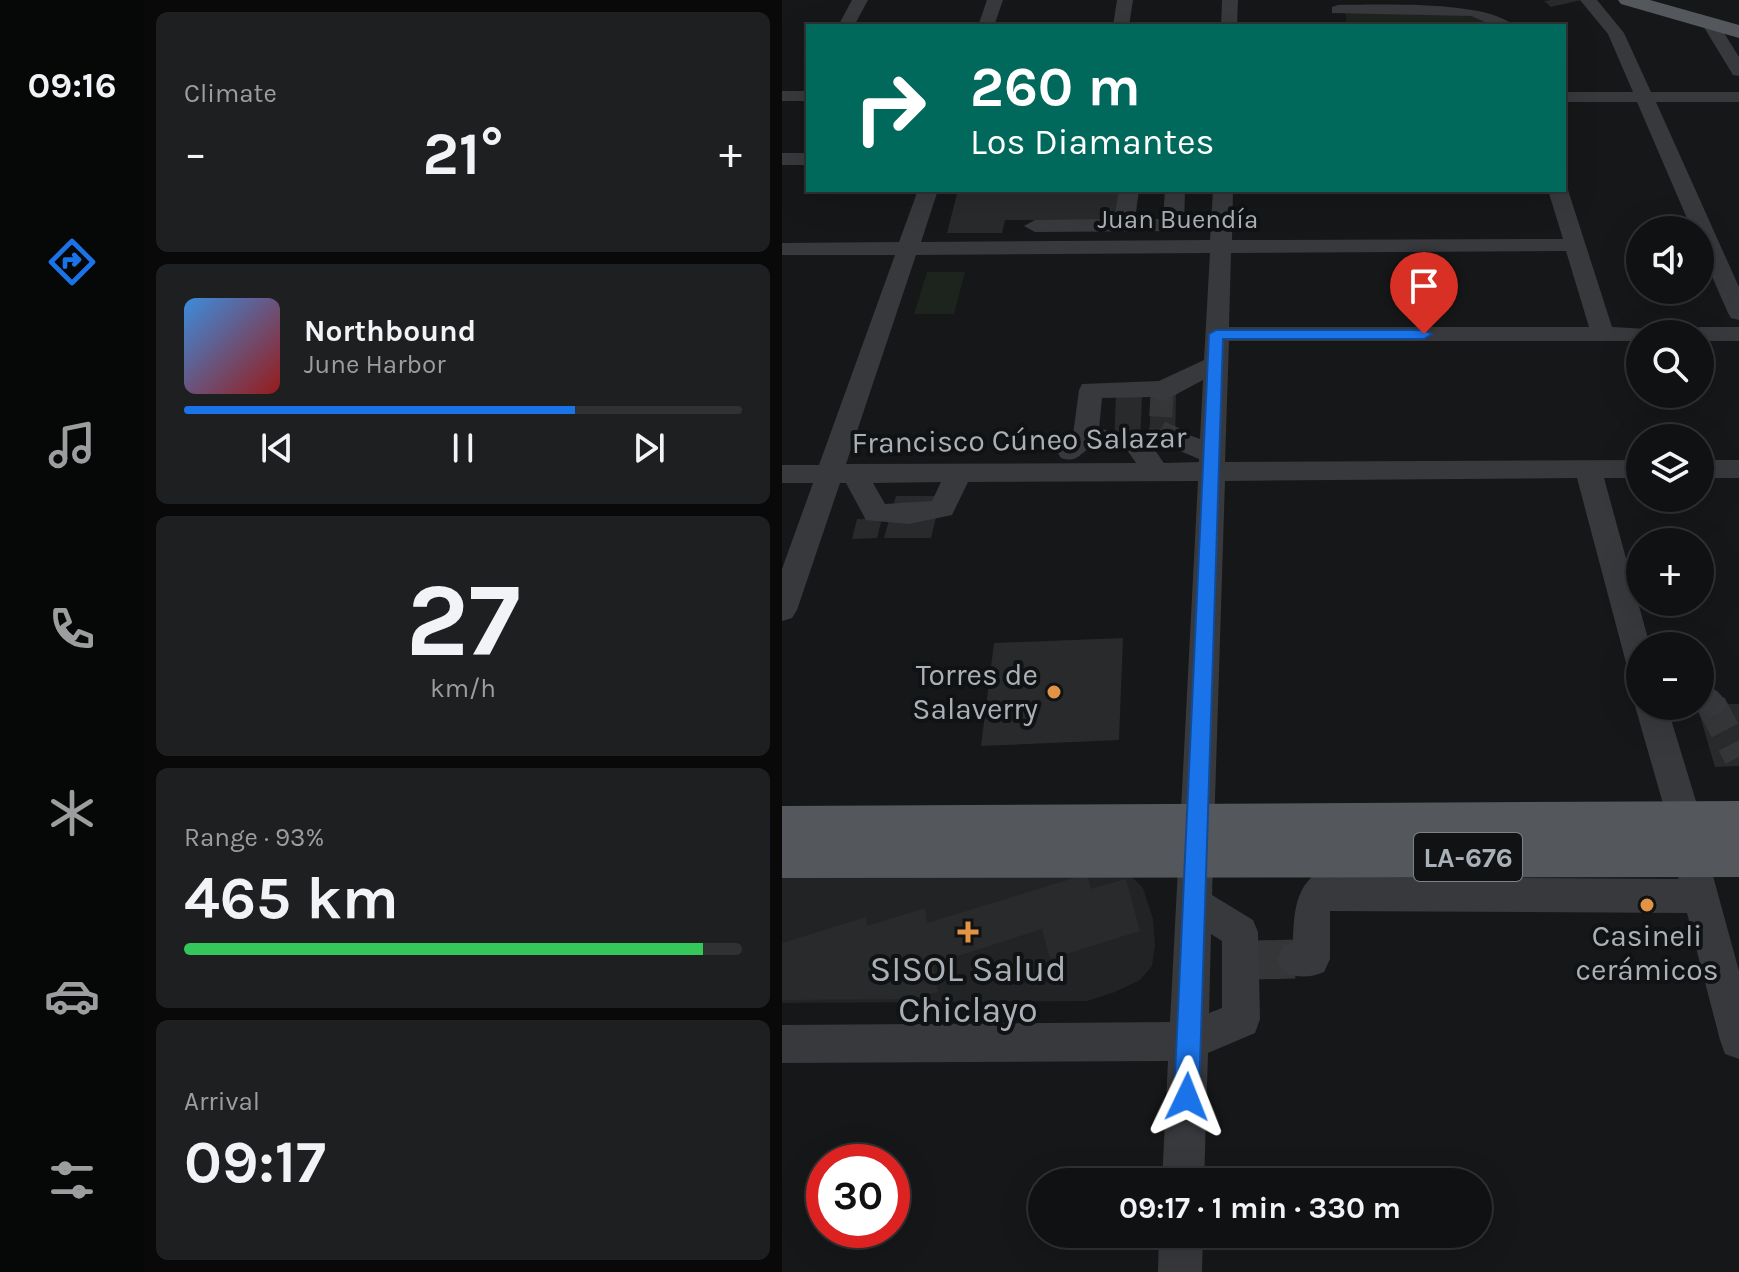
<!DOCTYPE html>
<html lang="en">
<head>
<meta charset="utf-8">
<style>
	:root { --surface:#101112; --page:#1e1f20; --text:#f1f3f6; --muted:#9c9d9f; --line:#303132; --accent:#1a73e8 }
	body { margin:0; font-family:Karla,sans-serif; background:var(--page); color:var(--text); height:100vh; display:flex; flex-direction:column; font-size:30px; white-space:nowrap }
	* { box-sizing:border-box; margin:0 }
	p { font-size:26px; color:var(--muted) }
	.icon { flex:none; width:44px; height:44px; fill:none; stroke:currentColor; stroke-width:2; stroke-linecap:round; stroke-linejoin:round }
	.map { position:relative; flex:1; overflow:hidden }
	.details { display:flex; flex-direction:column; gap:12px; padding:12px; background:#09090a; width:638px }
	.details>* { flex:none }
	.hud { position:absolute; left:24px; top:24px; width:760px; height:168px; border-radius:0px; box-shadow:0 8px 32px #0002,0 0 0 2px var(--line); background:#00695c; color:#fff; overflow:hidden }
	.tools { position:absolute; left:844px; top:216px; display:grid; gap:16px }
	.tools a { display:grid; place-items:center; width:88px; height:88px; border-radius:50%; background:var(--surface); box-shadow:0 8px 32px #0002,0 0 0 2px var(--line); font-size:40px }
	.speed { position:absolute; left:24px; top:1144px; display:flex; gap:16px; font-size:40px; font-weight:700; text-align:center }
	.speed>* { display:grid; place-content:center; width:104px; height:104px; border-radius:50%; background:var(--surface); box-shadow:0 8px 32px #0002,0 0 0 2px var(--line); line-height:1 }
	.speed .limit { border:12px solid #d22; background:#fff; color:#111 }
	.pin { position:absolute; display:grid; place-items:center; width:68px; height:68px; color:#fff; margin:-82px -34px; border-radius:50% 50% 50% 0; rotate:-45deg; box-shadow:0 0 8px #0007 }
	.pin .icon { rotate:45deg }
	.me { position:absolute; width:88px; margin:-44px; rotate:2deg; stroke-linejoin:round; filter:drop-shadow(0 0 6px #0008) }
	.turn { display:flex; align-items:center; gap:28px; height:168px; padding:0 32px; font-size:36px }
	.turn .icon { width:104px; height:104px; stroke-width:2.5 }
	.turn b { display:block; font-size:56px; line-height:68px }
	.big { font-size:60px; font-weight:700; line-height:1.1 }
	.details .widget { flex:1; display:flex; flex-direction:column; justify-content:center; gap:12px; min-width:0; padding:0 28px; border-radius:12px; background:var(--page) }
	.details .dial { align-items:center; gap:0 }
	.dial b { font-size:104px; line-height:1 }
	.song { display:flex; align-items:center; gap:24px }
	.cover { width:96px; height:96px; border-radius:12px; background:linear-gradient(135deg,hsl(210 70% 55%),hsl(0 70% 35%)) }
	.played { height:8px; border-radius:4px; background:linear-gradient(90deg,var(--accent) 70%,var(--line) 70%) }
	.keys { display:flex; justify-content:space-around; direction:ltr }
	.heat { display:flex; justify-content:space-between; align-items:center; font-size:44px; direction:ltr }
	.charge { height:12px; border-radius:6px; background:linear-gradient(90deg,#34c759 93%,var(--line) 0) }
	.trip { position:absolute; left:246px; top:1168px; width:464px; height:80px; border-radius:40px; background:var(--surface); box-shadow:0 8px 32px #0002,0 0 0 2px var(--line); font-weight:700; line-height:80px; text-align:center }
	main { display:flex; flex:1; min-height:0 }
	.menu { display:flex; flex-direction:column; width:144px; justify-content:space-around; align-items:center; background:#060707; color:var(--muted) }
	.menu .icon { width:56px; height:56px }
	.menu .on { color:var(--accent) }
	.menu b { font-size:36px; color:var(--text) }
	.map>svg:first-child { display:block }
	.built { fill:#222325 }
	.green { fill:#1d231d }
	.building { fill:#292a2c }
	.lines { fill:none; stroke-linecap:round; stroke-linejoin:round }
	.minor-tunnel-far2 { stroke:#343638; stroke-width:23; stroke-dasharray:23 12; stroke-linecap:butt }
	.minor-tunnel-far1 { stroke:#343638; stroke-width:30; stroke-dasharray:30 15; stroke-linecap:butt }
	.minor-tunnel { stroke:#343638; stroke-width:39; stroke-dasharray:39 19; stroke-linecap:butt }
	.minor { fill:#38393d; fill-rule:evenodd }
	.major { fill:#54575c; fill-rule:evenodd }
	.route { fill:#1a73e8; stroke:#114b97; stroke-width:2 }
	.poi-dot { fill:#e29444; stroke:#111213; stroke-width:3 }
	.labels { text-anchor:middle; stroke-width:8; stroke-linejoin:round; paint-order:stroke }
	.far-street-label { font-size:26px; fill:#aab0b7; stroke:#111213 }
	.shield { fill:#111213; stroke:#7c8186; stroke-width:2 }
	.shield-label { font-size:28px; font-weight:bold; fill:#aab0b7 }
	.street-label { font-size:30px; fill:#aab0b7; stroke:#111213 }
	.poi-label { font-size:30px; fill:#aab0b7; stroke:#111213; text-anchor:end }
	.near-poi-label { font-size:36px; fill:#aab0b7; stroke:#111213 }
</style>
</head>
<body>
<main>
<nav class="menu">
<b>09:16</b>
<svg class="icon on" aria-label="directions" viewBox="0 0 24 24"><path d="M12 3l9 9-9 9-9-9zM9 14v-3h6M13 9l2 2-2 2"/></svg>
<svg class="icon" aria-label="music" viewBox="0 0 24 24"><path d="M9 18V5l10-2v13"/><circle cx="6" cy="18" r="3"/><circle cx="16" cy="16" r="3"/></svg>
<svg class="icon" aria-label="phone" viewBox="0 0 24 24"><path d="M5 4h4l2 5-3 2q2 4 5 5l2-3 5 2v4C11 20 4 13 5 4z"/></svg>
<svg class="icon" aria-label="climate" viewBox="0 0 24 24"><path d="M12 3v18M4 7l16 10M4 17L20 7"/></svg>
<svg class="icon" aria-label="car" viewBox="0 0 24 24"><path d="M5 17H2v-5l4-1 3-4h7l3 4 3 1v5h-3M9 17h6M6 11h13"/><circle cx="7" cy="17" r="2"/><circle cx="17" cy="17" r="2"/></svg>
<svg class="icon" aria-label="filters" viewBox="0 0 24 24"><path d="M4 7h16M4 17h16"/><circle cx="9" cy="7" r="2"/><circle cx="15" cy="17" r="2"/></svg>
</nav>
<section class="details">
<div class="widget"><p>Climate</p>
<div class="heat"><a>−</a><b class="big">21°</b><a>+</a></div>
</div>
<div class="widget">
<div class="song"><i class="cover"></i><div><b>Northbound</b><p>June Harbor</p></div></div>
<div class="played"></div>
<div class="keys"><svg class="icon" aria-label="previous" viewBox="0 0 24 24"><path d="M18 5L8 12l10 7zM5 5v14"/></svg><svg class="icon" aria-label="pause" viewBox="0 0 24 24"><path d="M8 5v14M16 5v14"/></svg><svg class="icon" aria-label="next" viewBox="0 0 24 24"><path d="M6 5l10 7-10 7zM19 5v14"/></svg></div>
</div>
<div class="widget dial"><b>27</b><p>km/h</p></div>
<div class="widget"><p>Range · 93%</p><b class="big">465 km</b><div class="charge"></div></div>
<div class="widget"><p>Arrival</p><b class="big">09:17</b></div>
</section>
<div class="map">
<svg width="957" height="1272" viewBox="0 0 957 1272">
	<rect width="100%" height="100%" fill="#161718"/>
	<path class="built" d="M348 875 361 888 371 919 373 945 370 966 358 980 333 992 305 1001 0 1003V878Z"/>
	<path class="green" d="M563 13C602 13 679 3 710 26H565Z
		M145 272H183L172 314H132Z"/>
	<path class="building" d="M799 0 769 7 762 1 769 0Z
		M176 190H337L333 220H223L220 233H165Z
		M369 394H394L393 443 367 444Z
		M334 395H360L358 444 332 445Z
		M114 496H159L149 538H102Z
		M100 518 95 538 70 539 75 519Z
		M341 638 337 740 199 746 212 643Z
		M918 704H957V766L933 767 915 706Z
		M305 874 309 889 344 879 358 931 268 959 260 929 151 964 156 992 129 999 0 1000V943L84 917 85 926 143 908 145 923Z"/>
	<g class="lines">
		<path class="minor-tunnel-far2" d="M380 394 378 432 393 439"/>
		<path class="minor-tunnel-far1" d="M929 704 957 757"/>
		<path class="minor-tunnel" d="M474 960 514 959"/>
		<path class="minor" d="M70 0H86L72 26H56Z
			M205 0H221L212 26H196Z
			M335 0H351L347 26H331Z
			M440 0H456L455 26H439Z
			M798 0H815L842 33 869 92H957V102H874L957 287V320L949 318 946 313 918 249V230H910L855 102H782V92H851L826 34Z
			M556 5C598 5 704 0 732 26H712L689 16 550 13V7Z
			M928 19 934 20 957 57V76L951 75 920 24Z
			M0 91H26V101H0Z
			M0 153H26V165H0Z
			M782 185 786 190 830 327 866 329 870 334H858V341H447L443 462 858 460V478H822L868 646H858V677L847 674 795 478 443 481 430 895 471 920 476 932 478 1019 473 1033 426 1053 422 1182H380L386 1061 0 1063V1025L388 1022 416 481 186 482 170 515 127 524 84 520 64 483H58L15 610 10 618 0 621V569L31 483H0V465H37L113 255H0V243L117 242 136 190H156L139 242 428 240 431 190H451L450 240 781 239 766 190H782ZM784 251 807 327H447L449 253ZM428 253 422 360 377 381 300 384 297 390 291 435 275 452 279 458C295 463 296 455 308 448 316 444 331 447 341 444L354 463 64 464 134 255ZM421 380 418 439 393 430 384 433 380 439 384 445 417 459V462L382 463C371 448 364 432 345 438L341 432 317 429 320 398 370 397 380 402ZM159 482 150 501 103 504 91 483ZM429 934 440 941V1008L427 1013Z
			M337 190H357L353 219H381L383 190H403L402 225 391 231 253 232 242 226 253 220 332 219Z
			M918 327H957V341H918V334H906L910 329Z
			M918 460H957V478H918Z
			M918 683C932 688 938 691 945 704L940 713 929 717 910 706H918Z
			M858 697V706H885L920 821 915 832 903 836 891 832 886 821 853 706Z
			M913 860 925 864 931 876 957 971V1059L943 1054 938 1040 905 913 548 911V959L542 972C527 978 516 978 501 972L495 959 501 946 511 942C512 907 514 878 552 864L564 868 569 877 896 879 901 864Z
			M377 1234H421L420 1272H376Z"/>
		<path class="major" d="M836 0H868L957 25V38L839 4Z
			M957 801V877L0 878V806Z"/>
	</g>
	<path class="route" d="M434 330H642L650 334 642 339H441L417 1097 413 1106 405 1110 396 1106 392 1097 427 334Z"/>
	<g class="poi-dot">
		<circle cx="272" cy="692" r="8"/>
		<circle cx="865" cy="905" r="8"/>
		<path d="M182 920h8v8h8v8h-8v8h-8v-8h-8v-8h8z"/>
	</g>
	<g class="labels">
		<g class="far-street-label">
			<text x="396" y="228">Juan Buendía</text>
		</g>
		<rect class="shield" x="632" y="833" width="108" height="48" rx="6"/>
		<g class="shield-label">
			<text x="686" y="867">LA-676</text>
		</g>
		<g class="street-label">
			<text transform="translate(237 440) rotate(-1)" y="10">Francisco Cúneo Salazar</text>
		</g>
		<g class="poi-label">
			<text x="256" y="685">Torres de<tspan x="256" dy="34">Salaverry</tspan></text>
			<text x="865" y="946" text-anchor="middle">Casineli<tspan x="865" dy="34">cerámicos</tspan></text>
		</g>
		<g class="near-poi-label">
			<text x="186" y="981">SISOL Salud<tspan x="186" dy="41">Chiclayo</tspan></text>
		</g>
	</g>
</svg>
<div class="tools">
<a><svg class="icon" aria-label="sound" viewBox="0 0 24 24"><path d="M4 9h4l5-4v14l-5-4H4zM17 9q2 3 0 6"/></svg></a>
<a><svg class="icon" aria-label="search" viewBox="0 0 24 24"><circle cx="10" cy="10" r="6"/><path d="M15 15l6 6"/></svg></a>
<a><svg class="icon" aria-label="layers" viewBox="0 0 24 24"><path d="M12 4l9 5-9 5-9-5zM3 14l9 5 9-5"/></svg></a>
<a>+</a>
<a>−</a>
</div>
<div class="speed"><div class="limit">30</div></div>
<div class="pin" style="left:642px;top:334px;background:#d93025"><svg class="icon" aria-label="arrive" viewBox="0 0 24 24"><path d="M6 21V4h12l-3 4 3 4H6"/></svg></div>
<svg class="me" style="left:405px;top:1097px" viewBox="-20 -20 40 40"><path d="M0-17L14 15 0 8-14 15z" fill="#1a73e8" stroke="#fff" stroke-width="4"/></svg>
<div class="trip">09:17 · 1 min · 330 m</div>
<div class="hud">
<div class="turn"><svg class="icon" aria-label="right" viewBox="0 0 24 24"><path d="M7 20v-9h11M14 6l5 5-5 5"/></svg><div><b>260 m</b>Los Diamantes</div></div>
</div>
</div>
</main>
</body>
</html>
